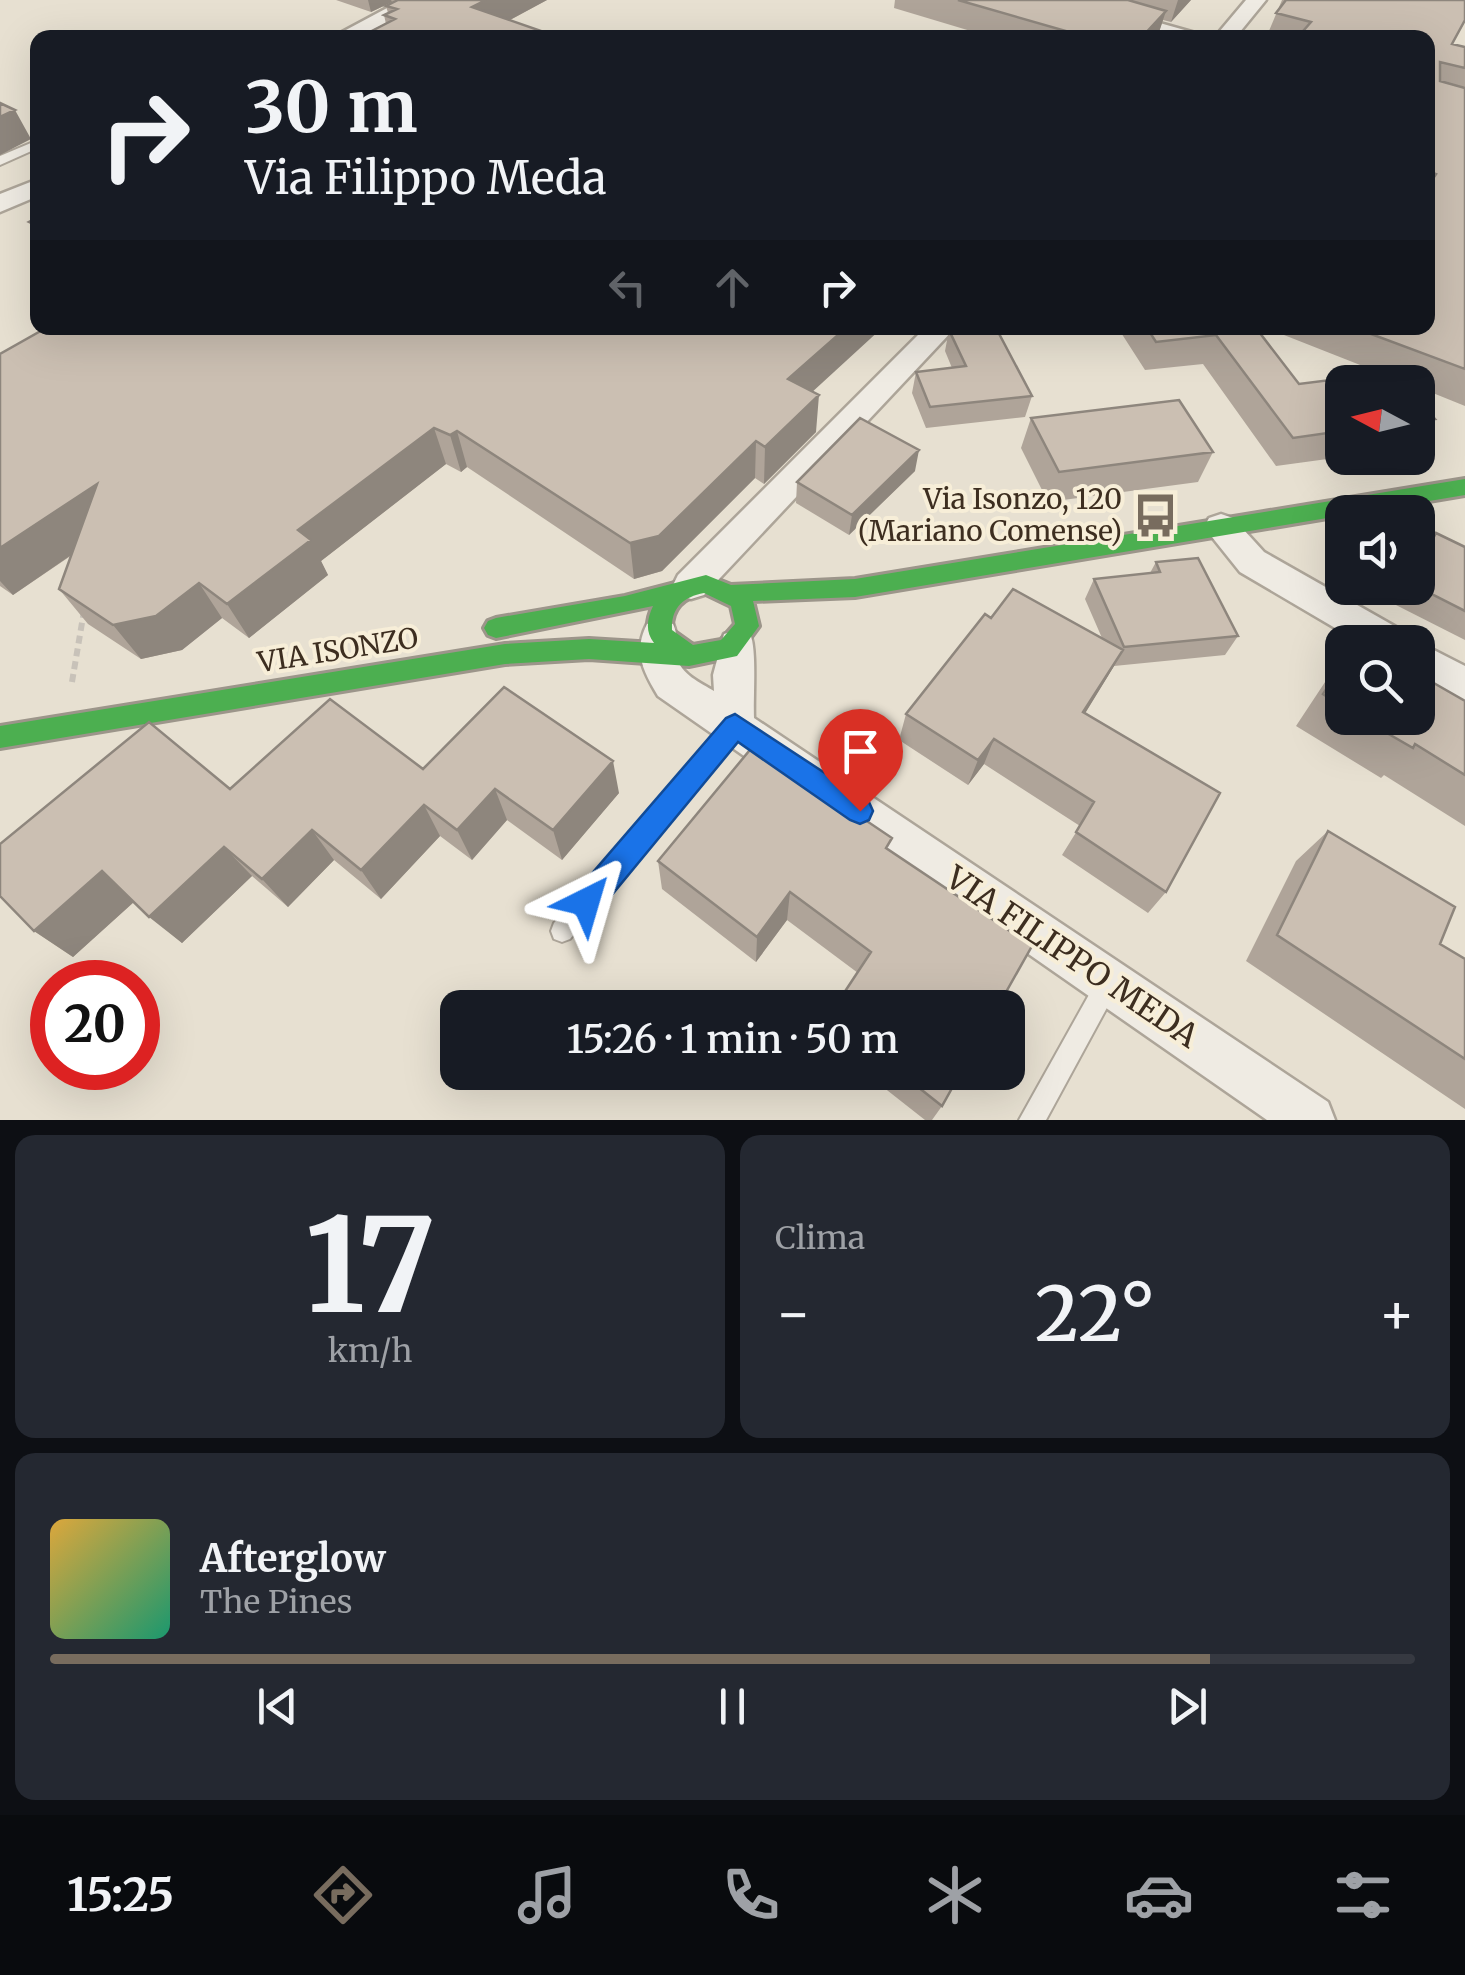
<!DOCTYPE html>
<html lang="it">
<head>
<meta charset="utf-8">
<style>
	:root { --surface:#171b24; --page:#242831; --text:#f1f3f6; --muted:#9ea1a6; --line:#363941; --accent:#786c5e }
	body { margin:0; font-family:Merriweather,serif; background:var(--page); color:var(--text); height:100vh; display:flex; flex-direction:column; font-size:38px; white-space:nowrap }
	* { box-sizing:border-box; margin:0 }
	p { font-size:32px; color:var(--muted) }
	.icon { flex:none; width:55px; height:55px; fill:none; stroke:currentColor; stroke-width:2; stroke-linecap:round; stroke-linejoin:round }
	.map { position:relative; height:1120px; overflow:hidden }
	.panel { display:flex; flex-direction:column; gap:15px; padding:15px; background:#0d0f14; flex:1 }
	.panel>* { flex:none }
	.guide { position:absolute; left:30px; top:30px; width:1405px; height:305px; border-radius:20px; box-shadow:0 10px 40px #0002; background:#171b24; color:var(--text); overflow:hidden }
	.needle { width:65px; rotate:277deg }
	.tools { position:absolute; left:1325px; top:365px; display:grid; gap:20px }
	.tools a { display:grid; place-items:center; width:110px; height:110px; border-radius:20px; background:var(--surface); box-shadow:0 10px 40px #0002; font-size:50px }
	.speed { position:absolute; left:30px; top:960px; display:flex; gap:20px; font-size:50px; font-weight:700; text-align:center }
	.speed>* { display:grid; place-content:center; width:130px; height:130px; border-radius:50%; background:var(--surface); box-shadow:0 10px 40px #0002; line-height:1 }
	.speed .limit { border:15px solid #d22; background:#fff; color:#111 }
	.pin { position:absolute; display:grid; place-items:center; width:85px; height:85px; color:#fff; margin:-102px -42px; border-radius:50% 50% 50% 0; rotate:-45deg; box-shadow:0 0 10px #0007 }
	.pin .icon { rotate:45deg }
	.me { position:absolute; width:110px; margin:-55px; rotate:40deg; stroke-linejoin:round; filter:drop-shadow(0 0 8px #0008) }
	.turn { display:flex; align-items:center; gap:35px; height:210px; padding:0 50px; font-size:45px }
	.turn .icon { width:130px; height:130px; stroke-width:2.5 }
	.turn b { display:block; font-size:70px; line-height:85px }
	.lanes { display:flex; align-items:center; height:95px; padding:0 50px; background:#0003; justify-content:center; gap:50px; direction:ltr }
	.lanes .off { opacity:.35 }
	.big { font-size:75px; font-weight:600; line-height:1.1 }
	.panel .tile { flex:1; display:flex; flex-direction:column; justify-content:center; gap:15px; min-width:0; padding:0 35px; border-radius:20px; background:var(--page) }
	.panel .dial { align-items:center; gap:0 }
	.dial b { font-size:130px; line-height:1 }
	.song { display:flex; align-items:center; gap:30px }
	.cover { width:120px; height:120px; border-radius:15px; background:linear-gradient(135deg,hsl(40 70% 55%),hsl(160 70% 35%)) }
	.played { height:10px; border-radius:5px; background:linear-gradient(90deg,var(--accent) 85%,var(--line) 85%) }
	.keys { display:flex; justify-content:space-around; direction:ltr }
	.heat { display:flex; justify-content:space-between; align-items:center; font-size:55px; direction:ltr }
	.panel .tiles { flex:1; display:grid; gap:15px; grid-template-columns:1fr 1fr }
	.tile:last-child { grid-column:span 2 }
	.trip { position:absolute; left:440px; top:990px; width:585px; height:100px; border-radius:20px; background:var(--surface); box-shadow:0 10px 40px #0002; font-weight:600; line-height:100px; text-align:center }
	.dock { display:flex; height:160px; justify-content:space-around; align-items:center; background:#090b0e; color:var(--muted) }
	.dock .icon { width:70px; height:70px }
	.dock .on { color:var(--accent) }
	.dock b { font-size:45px; color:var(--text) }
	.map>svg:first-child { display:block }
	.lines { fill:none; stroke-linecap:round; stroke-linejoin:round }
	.lane-casing { stroke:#ada599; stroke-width:4 }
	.street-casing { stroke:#ada599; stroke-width:5 }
	.fast-casing { stroke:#9c958a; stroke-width:6 }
	.path { stroke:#c8c2b9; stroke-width:6; stroke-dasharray:8 5; stroke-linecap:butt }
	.lane { fill:#efebe3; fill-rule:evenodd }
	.street { fill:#efebe3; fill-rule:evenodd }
	.fast { fill:#4caf50; fill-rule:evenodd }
	.wall { fill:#afa499 }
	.shaded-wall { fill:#8e867d }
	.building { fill:#cbbfb2; stroke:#8e867d; stroke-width:2.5 }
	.route { fill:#1a73e8; stroke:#114b97; stroke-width:2.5 }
	.labels { text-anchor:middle; stroke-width:8; stroke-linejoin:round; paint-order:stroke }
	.poi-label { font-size:28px; fill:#3d2e20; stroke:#f7eed8; text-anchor:end }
	.street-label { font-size:28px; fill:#3d2e20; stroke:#f7eed8 }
	.near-street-label { font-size:32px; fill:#3d2e20; stroke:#f7eed8 }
</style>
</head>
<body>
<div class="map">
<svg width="1465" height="1120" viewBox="0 0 1465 1120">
	<rect width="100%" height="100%" fill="#e7e0d1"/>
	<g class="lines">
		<defs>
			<path id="lane" d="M38 140V148L0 165V156Z
				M735 717 742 720 745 726 742 732 570 939 562 942 554 939 551 931 554 923 728 720Z
				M1108 971 1116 975 1120 983 1116 991 1046 1120H1019L1100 975Z"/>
			<path id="street" d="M402 0H427L358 38H331Z
				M1045 0H1078L1213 38H1177Z
				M1246 0H1266L1235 38H1214Z
				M38 179V196L0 212V194Z
				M925 328H955L704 595 691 599 678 595 673 585 678 575Z
				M1221 514 1233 518 1264 552 1403 631 1408 642H1359L1240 572 1204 527 1209 518Z
				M660 620 673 624C679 637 675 644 677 657 680 674 701 683 714 691L713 675 724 634 737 630 750 634C757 648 753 698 754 718L1328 1102 1335 1120H1267L658 696C643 671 633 652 647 624Z
				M1417 642H1418L1465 666V701L1418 677Z"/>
			<path id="fast" d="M1465 479V495L855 597 753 601 759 626 737 656 689 666 589 659 505 664 0 748V726L505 644 589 639 654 643C645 632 647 619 653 606L496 638 488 635 484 628 488 621 496 618 625 596 706 575 731 585 855 579ZM704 593 731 606 735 624 721 640 693 645 672 630C671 608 683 597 704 593Z"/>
		</defs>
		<use href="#lane" class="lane-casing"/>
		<use href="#street" class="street-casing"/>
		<use href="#fast" class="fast-casing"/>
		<path class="path" d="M72 682 84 611"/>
		<use href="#lane" class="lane"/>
		<use href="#street" class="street"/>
		<use href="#fast" class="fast"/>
	</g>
	<path class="wall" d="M336 0H547L510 20 386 24 384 15 388 13 386 6 392 2 371 12Z
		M895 0H1191L1171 22 1163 20 1157 38H994L894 8Z
		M1282 0H1465V22L1452 44 1465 47V406L1418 387V382H1406L1402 381 1342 382V457L1276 466 1203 364 1145 370 1118 328H1256L1299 384 1383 374 1266 328H1428V38H1266Z
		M38 217V236L29 222Z
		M1012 328H1052L1051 330 1015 334Z
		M949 330 1032 396 1025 417 926 428 912 393 916 372 952 368 945 351Z
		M0 354 813 392 816 432 764 484 755 478 662 571 634 579 467 467 461 472 446 464 321 561 328 575 249 638 222 618 182 650 141 659 88 624 59 589 72 555 13 595 0 586Z
		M1418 399 1435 419 1418 443Z
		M1031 418 1213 452 1198 482 1048 502 1021 448Z
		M915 471 849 535 796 503 797 482Z
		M1436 533 1465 547V640L1392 603 1401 588H1418V557Z
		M1156 562 1238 636 1225 655 1114 666 1085 713 1166 892 1148 913 1062 855 1080 826 984 764 968 785 899 740 906 714 1102 638 1085 599 1094 579 1150 573Z
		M1342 660V718H1418L1465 701V826L1384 775 1381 778 1296 726 1331 673Z
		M423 769 619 793 562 860 507 820 472 860 440 836 381 899 334 860 288 907 252 876 182 943 134 902 73 957 34 931 230 789Z
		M1328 831 1440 944 1465 959V1109L1246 961 1296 861Z
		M889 850 1032 946 858 973 787 920 756 962 662 889 658 861Z
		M864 1072H961L942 1106 932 1120H925Z"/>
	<path class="shaded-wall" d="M368 0H391L392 2 371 12Z
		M486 0H547L478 37 472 7Z
		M1178 0H1191L1171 22Z
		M1166 11 1157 38H1141Z
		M15 110 31 139 0 155V117Z
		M846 328H882L786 416 788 379Z
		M819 395 816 432 764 484 765 447Z
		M434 428 446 464 321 561 328 575 249 638 227 604 298 530Z
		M457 431 467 467 461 472 450 435Z
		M756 441 755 478 662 571 634 579 630 543Z
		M919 450 915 471 849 535 852 515Z
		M97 484 122 520 13 595 0 581V548Z
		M199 583 222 618 182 650 141 659 113 625Z
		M1123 650 1108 676 1070 738 1083 712Z
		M994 739 984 764 968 785 978 760Z
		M613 761 619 793 562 860 553 830Z
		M495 789 507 820 472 860 457 830Z
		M424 805 440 836 381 899 361 870Z
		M312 830 334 860 288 907 262 879Z
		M224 847 252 876 182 943 149 917Z
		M102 871 136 900 73 957 34 931Z
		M790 892 787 920 756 962 757 937Z"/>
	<path class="building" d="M398 0H486L472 7 561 38H358L395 19 384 15 397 9 386 6Z
		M958 0H1128L1166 11 1141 38H1090Z
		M1286 0H1465V20L1452 44 1465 47V68L1440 62V81L1465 88V369L1355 328H1428V186L1436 174 1428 171V38H1297L1311 22 1276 13Z
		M0 103 15 110 0 117Z
		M38 217V226L29 222Z
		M46 328H846L788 379 819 395 765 447 756 441 659 536 630 543 457 431 450 435 434 428 298 530 311 540 227 604 199 583 156 616 113 625 59 589 97 484 0 548V354Z
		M972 328H996L1032 396 930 407 916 372 966 366 949 330Z
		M1147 328H1256L1299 384 1394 372 1403 382H1342V431L1293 438 1216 335 1156 342Z
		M1418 399 1435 419 1418 421Z
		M1179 400 1213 452 1059 472 1031 418Z
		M860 418 919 450 852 515 797 482Z
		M1436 533 1465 547V611L1418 587V567Z
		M1198 558 1238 636 1124 647 1094 579 1160 572 1156 562Z
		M1013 589 1123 650 1083 712 1220 793 1166 892 1076 832 1094 802 994 739 978 760 906 714 985 614 991 618Z
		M1342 665V706L1323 694Z
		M1418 674 1465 701V775L1415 744 1413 748 1361 718H1418Z
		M504 687 613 761 553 830 495 789 457 830 424 805 361 870 312 830 262 879 224 847 149 917 102 871 34 931 0 896V844L149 722 230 789 330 699 423 769Z
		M754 745 892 838 886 848 1032 946 997 1008H834L871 952 790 892 757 937 658 861Z
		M1328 831 1455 907 1440 944 1465 959V1059L1277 935Z
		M899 1072H961L942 1106Z"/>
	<path class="route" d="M735 714 869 802 873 811 869 820 860 824 850 820 738 742 597 913 586 917 576 913 572 902 576 892 726 718Z"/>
	<defs>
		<symbol id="bus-bare" viewBox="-9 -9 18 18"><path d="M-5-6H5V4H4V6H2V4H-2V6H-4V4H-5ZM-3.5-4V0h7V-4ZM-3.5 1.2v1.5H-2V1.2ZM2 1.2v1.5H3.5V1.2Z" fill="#786c5e" stroke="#f7eed8" stroke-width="2.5" paint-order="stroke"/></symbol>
	</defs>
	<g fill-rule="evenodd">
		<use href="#bus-bare" x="1124" y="484" width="63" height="63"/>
	</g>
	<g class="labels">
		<g class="poi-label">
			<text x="1122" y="509">Via Isonzo, 120<tspan x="1122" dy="32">(Mariano Comense)</tspan></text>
		</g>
		<g class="street-label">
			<text transform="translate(338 650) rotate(-9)" y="10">VIA ISONZO</text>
		</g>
		<g class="near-street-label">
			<text transform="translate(1072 957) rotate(34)" y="11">VIA FILIPPO MEDA</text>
		</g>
	</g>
</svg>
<div class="tools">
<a><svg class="needle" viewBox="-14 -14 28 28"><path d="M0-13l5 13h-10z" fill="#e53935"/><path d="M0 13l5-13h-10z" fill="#9ea1a6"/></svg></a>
<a><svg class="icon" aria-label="sound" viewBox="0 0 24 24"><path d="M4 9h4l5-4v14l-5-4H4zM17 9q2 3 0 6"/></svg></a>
<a><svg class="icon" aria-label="search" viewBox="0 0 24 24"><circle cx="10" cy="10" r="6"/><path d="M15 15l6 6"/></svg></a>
</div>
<div class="speed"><div class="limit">20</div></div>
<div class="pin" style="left:860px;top:811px;background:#d93025"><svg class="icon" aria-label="arrive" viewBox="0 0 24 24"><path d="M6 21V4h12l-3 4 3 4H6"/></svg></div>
<svg class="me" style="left:586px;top:902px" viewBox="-20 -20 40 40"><path d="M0-17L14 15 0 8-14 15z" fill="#1a73e8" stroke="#fff" stroke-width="4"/></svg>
<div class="trip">15:26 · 1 min · 50 m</div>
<div class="guide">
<div class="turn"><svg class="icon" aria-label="right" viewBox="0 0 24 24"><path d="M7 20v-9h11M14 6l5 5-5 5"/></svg><div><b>30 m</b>Via Filippo Meda</div></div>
<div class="lanes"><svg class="icon off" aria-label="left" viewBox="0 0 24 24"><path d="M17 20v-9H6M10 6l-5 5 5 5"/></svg><svg class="icon off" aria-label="ahead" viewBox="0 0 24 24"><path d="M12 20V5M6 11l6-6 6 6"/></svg><svg class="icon" aria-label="right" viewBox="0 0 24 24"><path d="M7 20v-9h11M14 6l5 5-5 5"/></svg></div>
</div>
</div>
<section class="panel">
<div class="tiles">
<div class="tile dial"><b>17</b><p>km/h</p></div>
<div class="tile"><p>Clima</p>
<div class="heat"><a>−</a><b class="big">22°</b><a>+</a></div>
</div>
<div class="tile">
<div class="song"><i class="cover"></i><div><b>Afterglow</b><p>The Pines</p></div></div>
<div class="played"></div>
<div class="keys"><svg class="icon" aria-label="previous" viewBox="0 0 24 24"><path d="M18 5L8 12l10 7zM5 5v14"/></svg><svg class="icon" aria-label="pause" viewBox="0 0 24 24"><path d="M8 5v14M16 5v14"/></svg><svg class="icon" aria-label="next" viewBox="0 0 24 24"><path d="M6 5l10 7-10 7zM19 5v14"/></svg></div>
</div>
</div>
</section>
<nav class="dock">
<b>15:25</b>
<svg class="icon on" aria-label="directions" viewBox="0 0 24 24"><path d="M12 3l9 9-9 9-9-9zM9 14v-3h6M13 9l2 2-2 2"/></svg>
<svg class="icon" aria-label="music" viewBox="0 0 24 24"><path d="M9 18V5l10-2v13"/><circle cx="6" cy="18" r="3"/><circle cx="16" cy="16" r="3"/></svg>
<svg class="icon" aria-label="phone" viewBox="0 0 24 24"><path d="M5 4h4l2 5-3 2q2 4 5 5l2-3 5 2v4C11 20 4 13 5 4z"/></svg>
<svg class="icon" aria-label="climate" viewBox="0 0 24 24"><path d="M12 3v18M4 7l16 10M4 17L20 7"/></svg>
<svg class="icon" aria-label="car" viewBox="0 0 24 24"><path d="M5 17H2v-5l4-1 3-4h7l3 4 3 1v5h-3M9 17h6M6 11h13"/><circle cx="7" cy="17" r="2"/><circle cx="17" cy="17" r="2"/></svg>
<svg class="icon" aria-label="filters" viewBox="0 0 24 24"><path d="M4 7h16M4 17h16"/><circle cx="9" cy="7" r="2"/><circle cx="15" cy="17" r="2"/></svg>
</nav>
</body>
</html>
